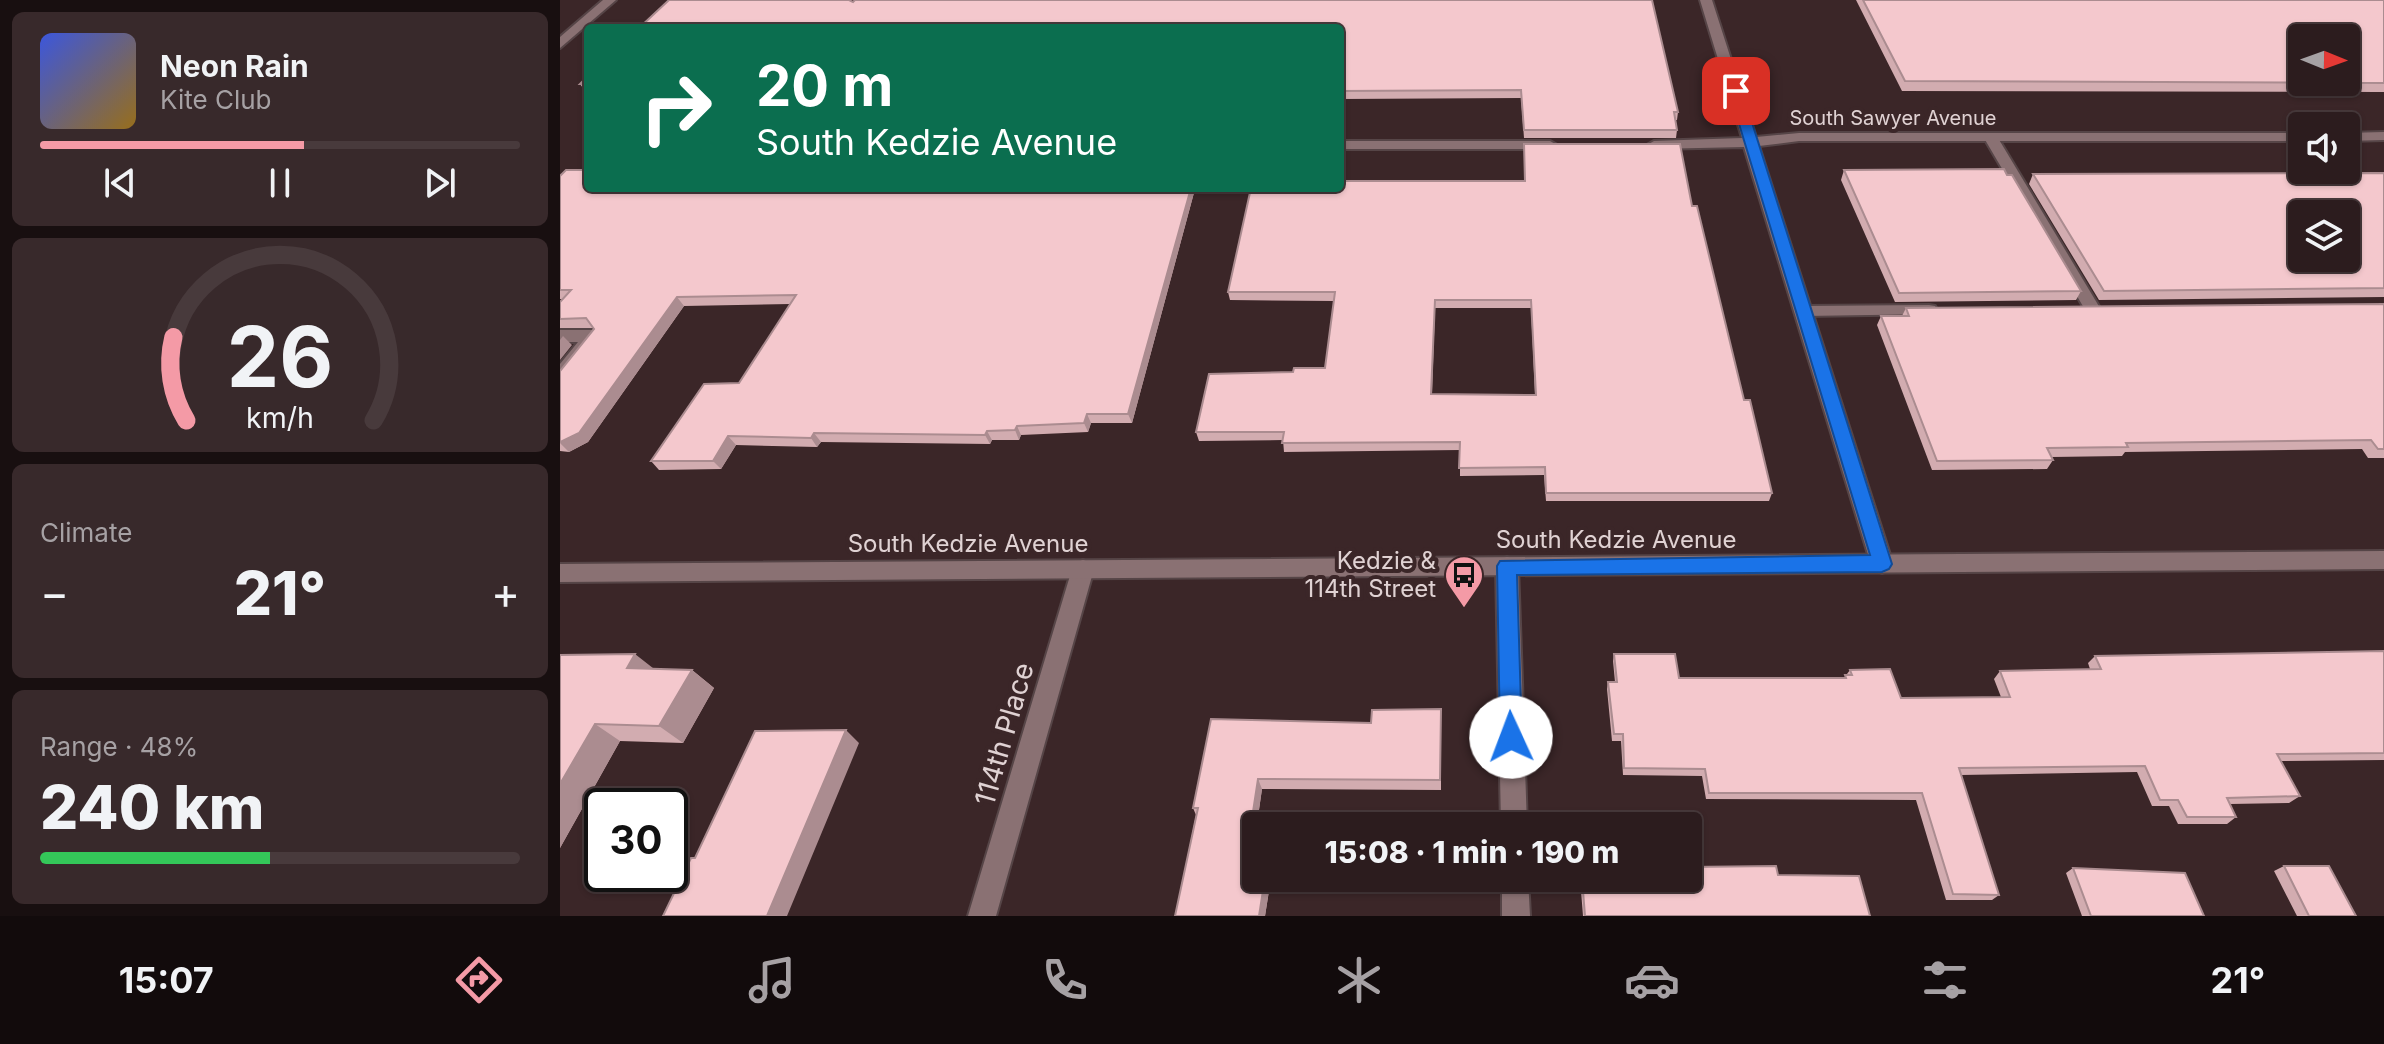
<!DOCTYPE html>
<html lang="en">
<head>
<meta charset="utf-8">
<style>
	:root { --surface:#2c1c1e; --page:#38292b; --text:#f1f3f6; --muted:#a6a1a4; --line:#483a3c; --accent:#f49aa6 }
	body { margin:0; font-family:Inter,sans-serif; background:var(--page); color:var(--text); height:100vh; display:flex; flex-direction:column; font-size:30px; white-space:nowrap }
	* { box-sizing:border-box; margin:0 }
	p { font-size:26px; color:var(--muted) }
	.icon { flex:none; width:44px; height:44px; fill:none; stroke:currentColor; stroke-width:2; stroke-linecap:round; stroke-linejoin:round }
	.map { position:relative; flex:1; overflow:hidden }
	.side { display:flex; flex-direction:column; gap:12px; padding:12px; background:#180f10; width:560px }
	.side>* { flex:none }
	.hud { position:absolute; left:24px; top:24px; width:760px; height:168px; border-radius:8px; box-shadow:0 2px 6px #0004,0 0 0 2px var(--line); background:#0b6e4f; color:#fff; overflow:hidden }
	.needle { width:52px; rotate:91deg }
	.buttons { position:absolute; left:1728px; top:24px; display:grid; gap:16px }
	.buttons a { display:grid; place-items:center; width:72px; height:72px; border-radius:8px; background:var(--surface); box-shadow:0 2px 6px #0004,0 0 0 2px var(--line); font-size:40px }
	.speed { position:absolute; left:24px; top:788px; display:flex; gap:16px; font-size:40px; font-weight:700; text-align:center }
	.speed>* { display:grid; place-content:center; width:104px; height:104px; border-radius:50%; background:var(--surface); box-shadow:0 2px 6px #0004,0 0 0 2px var(--line); line-height:1 }
	.speed .limit { border:4px solid #111; border-radius:12px; background:#fff; color:#111 }
	.pin { position:absolute; display:grid; place-items:center; width:68px; height:68px; color:#fff; margin:-34px; border-radius:16px; box-shadow:0 4px 12px #0006 }
	.me { position:absolute; width:88px; margin:-44px; rotate:358deg; stroke-linejoin:round; filter:drop-shadow(0 0 6px #0008) }
	.turn { display:flex; align-items:center; gap:28px; height:168px; padding:0 40px; font-size:36px }
	.turn .icon { width:104px; height:104px; stroke-width:2.5 }
	.turn b { display:block; font-size:56px; line-height:68px }
	.big { font-size:60px; font-weight:800; line-height:1.1 }
	.side .tile { flex:1; display:flex; flex-direction:column; justify-content:center; gap:12px; min-width:0; padding:0 28px; border-radius:12px; background:var(--page) }
	.side .dial { align-items:center; gap:0 }
	.dial svg { height:208px; overflow:visible; fill:none; stroke:var(--line); stroke-width:7; stroke-linecap:round; text-anchor:middle }
	.dial text { fill:var(--text); stroke:none }
	.song { display:flex; align-items:center; gap:24px }
	.cover { width:96px; height:96px; border-radius:12px; background:linear-gradient(135deg,hsl(230 70% 55%),hsl(40 70% 35%)) }
	.played { height:8px; border-radius:4px; background:linear-gradient(90deg,var(--accent) 55%,var(--line) 55%) }
	.keys { display:flex; justify-content:space-around; direction:ltr }
	.heat { display:flex; justify-content:space-between; align-items:center; font-size:44px; direction:ltr }
	.charge { height:12px; border-radius:6px; background:linear-gradient(90deg,#34c759 48%,var(--line) 0) }
	.trip { position:absolute; left:682px; top:812px; width:460px; height:80px; border-radius:8px; background:var(--surface); box-shadow:0 2px 6px #0004,0 0 0 2px var(--line); font-weight:800; line-height:80px; text-align:center }
	.menu { display:flex; height:128px; justify-content:space-around; align-items:center; background:#120b0c; color:var(--muted) }
	.menu .icon { width:56px; height:56px }
	.menu .on { color:var(--accent) }
	.menu b { font-size:36px; color:var(--text) }
	main { display:flex; flex:1; min-height:0 }
	.map>svg:first-child { display:block }
	.lines { fill:none; stroke-linecap:round; stroke-linejoin:round }
	.lane-casing { stroke:#564547; stroke-width:4 }
	.street-casing { stroke:#564547; stroke-width:4 }
	.secondary-casing { stroke:#564547; stroke-width:4 }
	.lane { fill:#8a7173; fill-rule:evenodd }
	.street { fill:#8a7173; fill-rule:evenodd }
	.secondary { fill:#8a7173; fill-rule:evenodd }
	.wall { fill:#d2acb0; fill-rule:evenodd }
	.shaded-wall { fill:#ab8c90 }
	.building { fill:#f4c8cd; stroke:#ab8c90; stroke-width:2; fill-rule:evenodd }
	.route { fill:#1a73e8; stroke:#114b97; stroke-width:2 }
	.labels { text-anchor:middle; stroke-width:8; stroke-linejoin:round; paint-order:stroke }
	.far-street-label { font-size:20px; fill:#e0d2d3; stroke:#3b2628 }
	.street-label { font-size:24px; fill:#e0d2d3; stroke:#3b2628 }
	.poi-label { font-size:24px; fill:#e0d2d3; stroke:#3b2628; text-anchor:end }
	.near-street-label { font-size:28px; fill:#e0d2d3; stroke:#3b2628 }
</style>
</head>
<body>
<main>
<section class="side">
<div class="tile">
<div class="song"><i class="cover"></i><div><b>Neon Rain</b><p>Kite Club</p></div></div>
<div class="played"></div>
<div class="keys"><svg class="icon" aria-label="previous" viewBox="0 0 24 24"><path d="M18 5L8 12l10 7zM5 5v14"/></svg><svg class="icon" aria-label="pause" viewBox="0 0 24 24"><path d="M8 5v14M16 5v14"/></svg><svg class="icon" aria-label="next" viewBox="0 0 24 24"><path d="M6 5l10 7-10 7zM19 5v14"/></svg></div>
</div>
<div class="tile dial"><svg viewBox="0 0 100 80">
<path d="M14 69A42 42 0 1 1 86 69"/>
<path d="M14 69A42 42 0 0 1 9 37" stroke="#f49aa6"/>
<text x="50" y="56" font-size="32" font-weight="700">26</text>
<text x="50" y="72" font-size="11">km/h</text>
</svg></div>
<div class="tile"><p>Climate</p>
<div class="heat"><a>−</a><b class="big">21°</b><a>+</a></div>
</div>
<div class="tile"><p>Range · 48%</p><b class="big">240 km</b><div class="charge"></div></div>
</section>
<div class="map">
<svg width="1824" height="916" viewBox="0 0 1824 916">
	<rect width="100%" height="100%" fill="#3b2628"/>
	<g class="lines">
		<defs>
			<path id="lane" d="M1431 134 1438 138 1540 308 1538 312 1532 313 1524 308 1424 138Z
				M1369 305 1375 306 1377 310 1375 314 1244 316 1236 311 1244 306Z
				M0 330H32L40 336 6 379 0 381V364L18 342H0Z"/>
			<path id="street" d="M1140 0H1152L1196 137 1239 133H1742V141H1239L1199 146 1333 564 1330 570 1322 573 1314 570 1311 564 1184 147 1094 149 1087 145 1094 141 1182 138Z
				M1824 132V140L1786 141V133Z
				M780 141H990L997 145 990 149H780Z
				M947 557 955 560 958 566 967 826H941L936 566 939 560Z
				M523 560 531 563 534 569 436 916H408L512 569 515 563Z
				M942 878H968L970 916H942Z"/>
			<path id="secondary" d="M43 0H56L0 48V37Z
				M1824 551V569L0 582V564Z"/>
		</defs>
		<use href="#lane" class="lane-casing"/>
		<use href="#street" class="street-casing"/>
		<use href="#secondary" class="secondary-casing"/>
		<use href="#lane" class="lane"/>
		<use href="#street" class="street"/>
		<use href="#secondary" class="secondary"/>
	</g>
	<path class="wall" d="M1092 0 1118 112 1117 120H1115L1117 130 1116 138H964L961 98 780 99V28L293 2Z
		M1296 0H1824V92L1342 91Z
		M28 76V92H26L20 84Z
		M964 152 1132 206 1184 400 1212 493 1209 501H986L984 475 900 476V450L724 452 723 440 639 441 636 432 733 372 765 368 774 301 670 300 668 292 965 181ZM875 308H971L975 395 872 394Z
		M1284 170 1447 175 1521 291 1516 300 1335 302 1281 180Z
		M1824 173V297L1539 300 1469 184 1473 174Z
		M0 176 28 188 635 189 572 423H531L528 432 461 435 459 440H432L430 444 261 442 257 447 176 445 161 469 99 470 91 461 179 383 230 304 124 306 28 442 9 452 0 451V371L34 329 33 328H0V302L3 299H0Z
		M1824 304V458H1808L1802 449 1565 452 1562 456 1492 457 1493 460 1487 469 1372 470 1317 325 1321 316H1342L1346 308Z
		M1824 651V760L1720 761 1740 796 1729 803 1670 804 1676 817 1667 824H1618L1609 806H1592L1577 772 1401 775 1439 895 1432 900H1386L1356 800 1146 799 1142 776 1063 775 1061 741H1052L1047 689 1048 682H1055L1053 661 1054 654 1119 678H1284L1290 670 1341 698 1441 697 1434 679 1440 671 1530 669 1528 663 1535 656Z
		M0 655 94 669 132 670 154 688 123 743 60 741 0 848Z
		M881 709V790L702 789 691 864 696 878H711L705 916H615L636 815 633 808 811 723Z
		M1724 866 1796 916H1737L1714 871Z
		M1513 868 1644 916H1522L1506 873Z
		M1218 875 1310 916H1023L1020 878H1128Z"/>
	<path class="shaded-wall" d="M631 188 635 189 572 423 568 414Z
		M117 297 124 306 28 442 9 452 0 443Z
		M3 336 12 345 0 360V340Z
		M527 414 531 423 528 432 524 423Z
		M457 426 461 435 459 440 455 430Z
		M427 431 432 440 430 444 425 435Z
		M254 433 261 442 257 447 251 438Z
		M168 436 176 445 161 469 153 461Z
		M75 654 98 672 67 668Z
		M132 670 154 688 123 743 99 726Z
		M35 724 60 741 0 848V784Z
		M286 730 299 743 227 916H207Z
		M698 779 702 789 690 873 685 864Z
		M705 878H711L705 916H699Z"/>
	<path class="building" d="M109 0H289L293 2 295 0H1092L1118 112H1114L1117 130H964L961 90 780 91V28H79Z
		M1303 0H1824V83L1345 81ZM1742 38H1786V82H1742Z
		M28 76V84H20Z
		M964 144H1120L1132 206H1137L1184 400H1190L1212 493H986L985 467 899 468 900 442 722 443 724 432H636L649 374 733 372 734 368H765L775 292H668L691 188H780V181H965ZM875 300H971L976 395 871 394Z
		M1444 169 1447 175H1452L1521 291 1339 293 1284 170Z
		M6 170H28V188H631L568 414H527L524 423 457 426 455 430 427 431 425 435 254 433 251 438 168 436 153 461H91L144 384 179 383 236 295 117 297 19 433 0 442V371L34 329 26 318 0 319V302L11 290H0V176Z
		M1824 173V288L1544 291 1473 174ZM1742 214H1786V258H1742Z
		M1824 304V449H1818L1811 440 1566 443 1568 447 1487 448 1493 460 1377 461 1321 316H1349L1346 308Z
		M1824 651V753L1717 754 1740 796 1667 798 1676 817H1627L1618 800H1600L1585 766 1399 768 1439 895 1393 894 1362 793H1149L1145 769 1064 768 1063 734H1054L1048 682H1057L1054 654H1115L1119 678H1286L1285 675H1292L1290 670 1330 669 1341 698 1450 697 1440 671 1541 669 1535 656Z
		M75 654 67 668 132 670 99 726 35 724 0 784V655Z
		M881 709 880 780 698 779 685 864 696 865V878H705L699 916H615L638 808H633L651 719 811 723 812 710Z
		M286 730 207 916H103L131 858H135L195 731Z
		M1216 866 1218 875 1299 876 1310 916H1025L1022 878H1128V867Z
		M1724 866H1769L1796 916H1749Z
		M1513 868 1625 873 1644 916H1531Z"/>
	<path class="route" d="M1171 88 1182 91 1332 564 1329 569 1322 572 957 575 962 737 959 745 951 748 943 745 940 737 937 566 940 561 1310 555 1169 91Z"/>
	<defs>
		<symbol id="bus-pin" viewBox="-11 -11 22 30"><path d="M0 17L-7.5 6A9.5 9.5 0 1 1 7.5 6Z" fill="#f49aa6" stroke="#3b2628"/><path d="M-5-6H5V4H4V6H2V4H-2V6H-4V4H-5ZM-3.5-4V0h7V-4ZM-3.5 1.2v1.5H-2V1.2ZM2 1.2v1.5H3.5V1.2Z" fill="#111"/></symbol>
	</defs>
	<g fill-rule="evenodd">
		<use href="#bus-pin" x="882" y="553" width="44" height="60"/>
	</g>
	<g class="labels">
		<g class="far-street-label">
			<text x="1333" y="125">South Sawyer Avenue</text>
		</g>
		<g class="street-label">
			<text x="1056" y="548">South Kedzie Avenue</text>
			<text x="408" y="552">South Kedzie Avenue</text>
		</g>
		<g class="poi-label">
			<text x="876" y="569">Kedzie &amp;<tspan x="876" dy="28">114th Street</tspan></text>
		</g>
		<g class="near-street-label">
			<text transform="translate(444 734) rotate(-74)" y="10">114th Place</text>
		</g>
	</g>
</svg>
<div class="buttons">
<a><svg class="needle" viewBox="-14 -14 28 28"><path d="M0-13l5 13h-10z" fill="#e53935"/><path d="M0 13l5-13h-10z" fill="#a6a1a4"/></svg></a>
<a><svg class="icon" aria-label="sound" viewBox="0 0 24 24"><path d="M4 9h4l5-4v14l-5-4H4zM17 9q2 3 0 6"/></svg></a>
<a><svg class="icon" aria-label="layers" viewBox="0 0 24 24"><path d="M12 4l9 5-9 5-9-5zM3 14l9 5 9-5"/></svg></a>
</div>
<div class="speed"><div class="limit">30</div></div>
<div class="pin" style="left:1176px;top:91px;background:#d93025"><svg class="icon" aria-label="arrive" viewBox="0 0 24 24"><path d="M6 21V4h12l-3 4 3 4H6"/></svg></div>
<svg class="me" style="left:951px;top:737px" viewBox="-20 -20 40 40"><circle r="19" fill="#fff"/><path d="M0-13L10 11 0 6-10 11z" fill="#1a73e8"/></svg>
<div class="trip">15:08 · 1 min · 190 m</div>
<div class="hud">
<div class="turn"><svg class="icon" aria-label="right" viewBox="0 0 24 24"><path d="M7 20v-9h11M14 6l5 5-5 5"/></svg><div><b>20 m</b>South Kedzie Avenue</div></div>
</div>
</div>
</main>
<nav class="menu">
<b>15:07</b>
<svg class="icon on" aria-label="directions" viewBox="0 0 24 24"><path d="M12 3l9 9-9 9-9-9zM9 14v-3h6M13 9l2 2-2 2"/></svg>
<svg class="icon" aria-label="music" viewBox="0 0 24 24"><path d="M9 18V5l10-2v13"/><circle cx="6" cy="18" r="3"/><circle cx="16" cy="16" r="3"/></svg>
<svg class="icon" aria-label="phone" viewBox="0 0 24 24"><path d="M5 4h4l2 5-3 2q2 4 5 5l2-3 5 2v4C11 20 4 13 5 4z"/></svg>
<svg class="icon" aria-label="climate" viewBox="0 0 24 24"><path d="M12 3v18M4 7l16 10M4 17L20 7"/></svg>
<svg class="icon" aria-label="car" viewBox="0 0 24 24"><path d="M5 17H2v-5l4-1 3-4h7l3 4 3 1v5h-3M9 17h6M6 11h13"/><circle cx="7" cy="17" r="2"/><circle cx="17" cy="17" r="2"/></svg>
<svg class="icon" aria-label="filters" viewBox="0 0 24 24"><path d="M4 7h16M4 17h16"/><circle cx="9" cy="7" r="2"/><circle cx="15" cy="17" r="2"/></svg>
<b>21°</b>
</nav>
</body>
</html>
